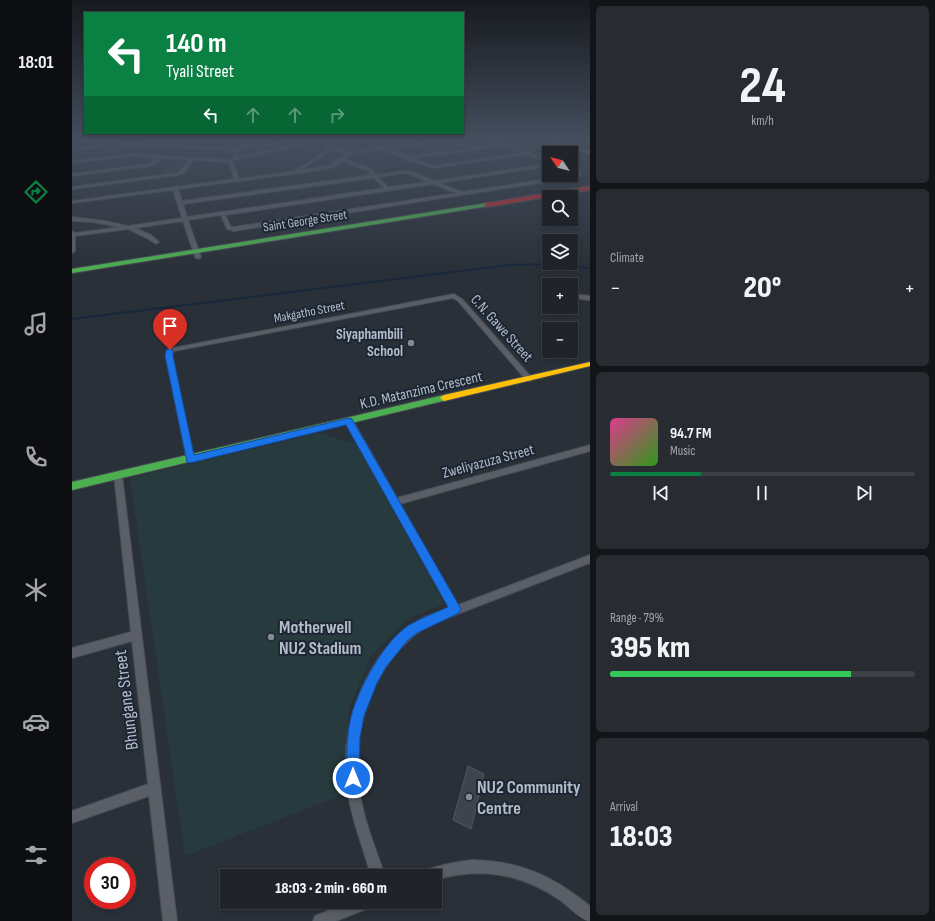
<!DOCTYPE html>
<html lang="en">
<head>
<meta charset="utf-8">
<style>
	:root { --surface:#20242a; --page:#282c32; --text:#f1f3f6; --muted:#a2a4a8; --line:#3d4147; --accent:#0b8043 }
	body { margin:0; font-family:"Sofia Sans Condensed",sans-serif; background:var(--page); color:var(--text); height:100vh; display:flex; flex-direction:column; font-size:15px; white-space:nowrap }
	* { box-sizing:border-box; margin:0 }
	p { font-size:13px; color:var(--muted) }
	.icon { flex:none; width:22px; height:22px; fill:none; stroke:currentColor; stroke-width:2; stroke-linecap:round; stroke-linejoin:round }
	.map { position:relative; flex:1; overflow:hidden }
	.drawer { display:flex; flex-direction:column; gap:6px; padding:6px; background:#121417; width:345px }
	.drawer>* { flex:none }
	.guide { position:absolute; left:12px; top:12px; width:380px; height:122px; border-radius:0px; box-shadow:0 2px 6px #0003,0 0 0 1px var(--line); background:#0b8043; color:#fff; overflow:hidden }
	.needle { width:26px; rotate:305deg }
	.controls { position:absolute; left:470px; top:146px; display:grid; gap:8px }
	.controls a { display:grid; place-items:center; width:36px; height:36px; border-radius:0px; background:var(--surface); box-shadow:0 2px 6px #0003,0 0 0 1px var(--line); font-size:20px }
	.speed { position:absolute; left:12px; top:857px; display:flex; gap:8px; font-size:20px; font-weight:700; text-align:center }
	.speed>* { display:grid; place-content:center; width:52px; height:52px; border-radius:50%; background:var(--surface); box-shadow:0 2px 6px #0003,0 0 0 1px var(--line); line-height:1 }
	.speed .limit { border:6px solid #d22; background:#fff; color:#111 }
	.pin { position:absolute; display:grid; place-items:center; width:34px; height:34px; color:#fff; margin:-41px -17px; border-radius:50% 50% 50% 0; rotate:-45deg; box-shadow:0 0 4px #0007 }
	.pin .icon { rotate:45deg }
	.me { position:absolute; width:44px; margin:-22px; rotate:0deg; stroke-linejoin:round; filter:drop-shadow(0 0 3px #0008) }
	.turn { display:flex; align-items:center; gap:14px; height:84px; padding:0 16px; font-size:18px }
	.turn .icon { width:52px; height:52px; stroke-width:2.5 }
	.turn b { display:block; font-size:28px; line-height:34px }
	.lanes { display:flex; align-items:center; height:38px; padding:0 16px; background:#0003; justify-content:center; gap:20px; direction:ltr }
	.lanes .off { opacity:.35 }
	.big { font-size:30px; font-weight:800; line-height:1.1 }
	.drawer .card { flex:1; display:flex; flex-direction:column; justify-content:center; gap:6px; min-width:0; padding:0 14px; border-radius:6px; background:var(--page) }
	.drawer .dial { align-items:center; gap:0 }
	.dial b { font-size:52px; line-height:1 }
	.song { display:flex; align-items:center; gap:12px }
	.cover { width:48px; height:48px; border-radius:6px; background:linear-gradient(135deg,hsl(330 70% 55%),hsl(110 70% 35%)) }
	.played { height:4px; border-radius:2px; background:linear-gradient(90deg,var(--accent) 30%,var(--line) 30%) }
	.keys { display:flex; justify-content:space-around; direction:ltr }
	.heat { display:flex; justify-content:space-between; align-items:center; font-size:22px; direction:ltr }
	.charge { height:6px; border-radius:3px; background:linear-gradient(90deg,#34c759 79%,var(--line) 0) }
	.trip { position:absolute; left:148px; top:869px; width:222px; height:40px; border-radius:0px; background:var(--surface); box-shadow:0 2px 6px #0003,0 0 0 1px var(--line); font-weight:800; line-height:40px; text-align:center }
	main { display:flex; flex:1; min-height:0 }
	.tabs { display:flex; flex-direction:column; width:72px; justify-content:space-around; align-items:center; background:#0d0e11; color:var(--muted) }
	.tabs .icon { width:28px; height:28px }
	.tabs .on { color:var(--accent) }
	.tabs b { font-size:18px; color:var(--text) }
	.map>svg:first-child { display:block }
	.green { fill:#273a3e }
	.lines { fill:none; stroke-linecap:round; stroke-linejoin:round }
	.stream { stroke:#19273c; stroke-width:2 }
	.building { fill:#3f444c; stroke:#52575f }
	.street-casing { stroke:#484c55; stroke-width:2 }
	.fast-casing { stroke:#484c55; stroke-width:2 }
	.slow-casing { stroke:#484c55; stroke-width:2 }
	.jam-casing { stroke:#484c55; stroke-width:2 }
	.street { fill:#5a5e66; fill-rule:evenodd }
	.fast { fill:#4caf50; fill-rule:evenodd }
	.slow { fill:#ffc107; fill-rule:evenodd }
	.jam { fill:#c62828; fill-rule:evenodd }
	.route { fill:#1a73e8; stroke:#114b97 }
	.poi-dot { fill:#848b96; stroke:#1d2633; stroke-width:1.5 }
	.labels { text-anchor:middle; stroke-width:4; stroke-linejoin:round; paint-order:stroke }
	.far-street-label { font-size:13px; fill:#b4bcc9; stroke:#1d2633 }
	.street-label { font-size:15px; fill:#b4bcc9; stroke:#1d2633 }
	.poi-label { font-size:15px; font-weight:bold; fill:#b4bcc9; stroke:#1d2633; text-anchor:end }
	.near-poi-label { font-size:18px; font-weight:bold; fill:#b4bcc9; stroke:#1d2633; text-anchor:start }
	.near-street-label { font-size:18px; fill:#b4bcc9; stroke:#1d2633 }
</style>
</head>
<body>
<main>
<nav class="tabs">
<b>18:01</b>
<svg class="icon on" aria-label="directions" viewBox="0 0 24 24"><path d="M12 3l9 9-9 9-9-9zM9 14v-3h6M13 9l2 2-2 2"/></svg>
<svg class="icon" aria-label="music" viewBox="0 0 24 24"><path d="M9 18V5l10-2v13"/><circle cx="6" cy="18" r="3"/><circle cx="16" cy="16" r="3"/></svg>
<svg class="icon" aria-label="phone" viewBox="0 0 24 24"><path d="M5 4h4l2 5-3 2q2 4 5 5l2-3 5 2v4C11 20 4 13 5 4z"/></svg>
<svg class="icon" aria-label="climate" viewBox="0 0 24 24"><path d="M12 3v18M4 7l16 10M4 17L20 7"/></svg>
<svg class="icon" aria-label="car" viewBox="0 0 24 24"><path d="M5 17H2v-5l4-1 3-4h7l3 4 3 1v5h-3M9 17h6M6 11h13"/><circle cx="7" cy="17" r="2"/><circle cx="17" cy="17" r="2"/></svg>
<svg class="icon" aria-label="filters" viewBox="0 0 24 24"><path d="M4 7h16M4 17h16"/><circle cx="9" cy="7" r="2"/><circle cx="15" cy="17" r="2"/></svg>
</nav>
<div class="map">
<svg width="518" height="921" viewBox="0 0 518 921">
	<rect width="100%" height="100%" fill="#2a3038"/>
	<path class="green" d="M186 140H233L260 147 234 162 196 151 191 155 174 151 180 148 189 149 176 145Z
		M92 158 115 159 117 160 109 172 90 175 87 161Z
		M248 433 285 445 372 604 337 618 299 657 276 711 275 793 113 856 58 478Z"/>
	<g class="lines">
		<path class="stream" d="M0 319 438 265 486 264 518 268"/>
	</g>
	<path class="building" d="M396 766 412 774 399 829 381 820Z"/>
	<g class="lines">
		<defs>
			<path id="street" d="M7 140H33L165 149 171 140H175L171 146 218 141 220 142 169 149 164 157 242 140H250L260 145 261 143H263V146L274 152 306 148 287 140H293L312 147 364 140H375L316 149 337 156 395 149 384 140H389L399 148 426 144 415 140H421L477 160V162L454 154 362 168 333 159 311 149 276 154V156L273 159 298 168 304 175 332 171 341 172 362 181 477 164V166L367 183 390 192 503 175 505 172 499 170V167L509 172 507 177H505L162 231 155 229 149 215 116 220 129 257 126 259 123 257 111 221 63 228 79 235 87 242 84 244 75 238 56 229 3 236V251L0 253V231L3 233 48 227 20 222 0 221V217L33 221 56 226 110 218 101 190 0 203V201L162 179 157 162 121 160 113 172 106 175 0 189V187L105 173 109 170 117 160 90 158 86 163 78 166 0 176V174L77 164 86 158 60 156 0 163V161L60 154 158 160 164 151 32 143 24 148 0 151V149L22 146 27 142ZM245 142 258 147 223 171 167 179 161 161 162 160ZM431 146 449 153 362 166 342 158ZM261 149 270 152 272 155 258 165 229 170ZM270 161 294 170 299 175 110 201 106 189 249 170 262 167ZM332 173 338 174 356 182 316 187 306 177ZM302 178 312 188 115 217 111 204ZM361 184 384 193 162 227H159L153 215Z
				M513 140H517V142L514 143Z
				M382 294 390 299 459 377 460 379 459 381H455L386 301 381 298 102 351 100 356 122 459 118 462 115 461 94 356 96 349Z
				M499 294 518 296V300L499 298Z
				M277 418 280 419 325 498 518 445V451L328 504 386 605 518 555V563L357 625C350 630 343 634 337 640 297 677 280 734 287 788 291 818 303 847 313 876H299C291 847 279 818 275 788 267 727 293 651 349 619 357 614 368 612 377 608L273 421Z
				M46 472 49 473 50 475 105 921H91L77 796 0 823V811L76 784 60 641 0 658V648L59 632 42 475 43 473Z
				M400 860C449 861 481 876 518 906V921C509 920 496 906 488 900 449 874 409 866 363 880V876H349L351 871C367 865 383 862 400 860Z
				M278 902H301L299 907 264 921H241L243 916Z"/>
			<path id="fast" d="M472 140H479L518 152V154Z
				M415 203 417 204V206L0 273V269Z
				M372 395 375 396 376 398 375 400 0 490V482Z"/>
			<path id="slow" d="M518 362V366L372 401 368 398 372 395Z"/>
			<path id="jam" d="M518 186V190L415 207 412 205 415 203Z"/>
		</defs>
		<use href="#street" class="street-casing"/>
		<use href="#fast" class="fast-casing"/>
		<use href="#slow" class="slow-casing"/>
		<use href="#jam" class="jam-casing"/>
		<use href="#street" class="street"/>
		<use href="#fast" class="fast"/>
		<use href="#slow" class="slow"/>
		<use href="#jam" class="jam"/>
	</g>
	<linearGradient id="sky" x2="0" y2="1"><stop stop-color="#171a1f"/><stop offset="0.52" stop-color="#444e5e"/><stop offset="1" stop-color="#444e5e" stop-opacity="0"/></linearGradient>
	<rect width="518" height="269" fill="url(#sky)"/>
	<path class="route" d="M98 348 101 350V356L122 455 277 418 280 419 389 609 387 613 345 633 335 641 314 667 305 683 292 716 288 738 287 778 285 783 281 785 276 783 274 778C275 758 274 737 279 717 286 689 312 641 337 625 349 618 363 613 376 607L274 425 118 463 115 462 93 356 94 350Z"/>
	<g class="poi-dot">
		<circle cx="339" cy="343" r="4"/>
		<circle cx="199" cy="637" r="4"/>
		<circle cx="397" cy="797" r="4"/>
	</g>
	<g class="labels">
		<g class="far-street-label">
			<text transform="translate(233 220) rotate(-9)" y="5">Saint George Street</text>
			<text transform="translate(237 311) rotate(-11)" y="5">Makgatho Street</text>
		</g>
		<g class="street-label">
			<text transform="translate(430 328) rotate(48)" y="5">C.N. Gawe Street</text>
			<text transform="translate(349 390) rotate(-13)" y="5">K.D. Matanzima Crescent</text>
			<text transform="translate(416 461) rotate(-15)" y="5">Zweliyazuza Street</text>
		</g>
		<g class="poi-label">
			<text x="331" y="339">Siyaphambili<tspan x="331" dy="17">School</tspan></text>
		</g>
		<g class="near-poi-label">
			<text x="207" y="633">Motherwell<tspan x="207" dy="21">NU2 Stadium</tspan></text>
			<text x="405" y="793">NU2 Community<tspan x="405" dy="21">Centre</tspan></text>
		</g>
		<g class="near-street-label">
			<text transform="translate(54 700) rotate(-97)" y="6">Bhungane Street</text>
		</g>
	</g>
</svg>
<div class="controls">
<a><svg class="needle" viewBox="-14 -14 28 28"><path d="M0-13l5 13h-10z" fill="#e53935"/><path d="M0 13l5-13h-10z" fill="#a2a4a8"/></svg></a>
<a><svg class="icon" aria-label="search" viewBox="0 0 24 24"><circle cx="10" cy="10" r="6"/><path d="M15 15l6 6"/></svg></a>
<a><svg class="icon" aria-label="layers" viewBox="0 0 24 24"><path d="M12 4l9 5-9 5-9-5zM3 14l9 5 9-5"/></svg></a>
<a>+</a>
<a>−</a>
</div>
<div class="speed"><div class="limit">30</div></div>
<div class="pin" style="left:98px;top:350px;background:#d93025"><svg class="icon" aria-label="arrive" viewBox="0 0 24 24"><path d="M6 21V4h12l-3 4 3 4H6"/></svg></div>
<svg class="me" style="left:281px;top:778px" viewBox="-20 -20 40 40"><circle r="17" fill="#1a73e8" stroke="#fff" stroke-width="3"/><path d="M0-11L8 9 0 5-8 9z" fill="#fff"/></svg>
<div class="trip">18:03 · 2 min · 660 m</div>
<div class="guide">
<div class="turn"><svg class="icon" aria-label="left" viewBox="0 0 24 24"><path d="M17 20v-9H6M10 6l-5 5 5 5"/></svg><div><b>140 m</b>Tyali Street</div></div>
<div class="lanes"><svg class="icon" aria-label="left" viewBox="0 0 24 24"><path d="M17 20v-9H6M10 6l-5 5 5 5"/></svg><svg class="icon off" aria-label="ahead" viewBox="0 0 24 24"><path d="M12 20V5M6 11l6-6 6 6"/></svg><svg class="icon off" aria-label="ahead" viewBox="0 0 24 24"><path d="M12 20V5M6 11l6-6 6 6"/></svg><svg class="icon off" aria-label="right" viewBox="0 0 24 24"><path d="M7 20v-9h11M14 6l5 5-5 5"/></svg></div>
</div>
</div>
<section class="drawer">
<div class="card dial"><b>24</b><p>km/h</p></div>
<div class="card"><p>Climate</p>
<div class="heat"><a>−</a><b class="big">20°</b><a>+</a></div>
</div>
<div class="card">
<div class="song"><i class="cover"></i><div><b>94.7 FM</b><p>Music</p></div></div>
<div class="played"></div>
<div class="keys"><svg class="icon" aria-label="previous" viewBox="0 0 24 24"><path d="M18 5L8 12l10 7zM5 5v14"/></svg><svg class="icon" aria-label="pause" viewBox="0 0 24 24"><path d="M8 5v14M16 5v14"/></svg><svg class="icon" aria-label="next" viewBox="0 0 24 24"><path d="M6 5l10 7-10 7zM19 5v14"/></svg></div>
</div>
<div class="card"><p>Range · 79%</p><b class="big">395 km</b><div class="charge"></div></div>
<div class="card"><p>Arrival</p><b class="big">18:03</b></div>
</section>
</main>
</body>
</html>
